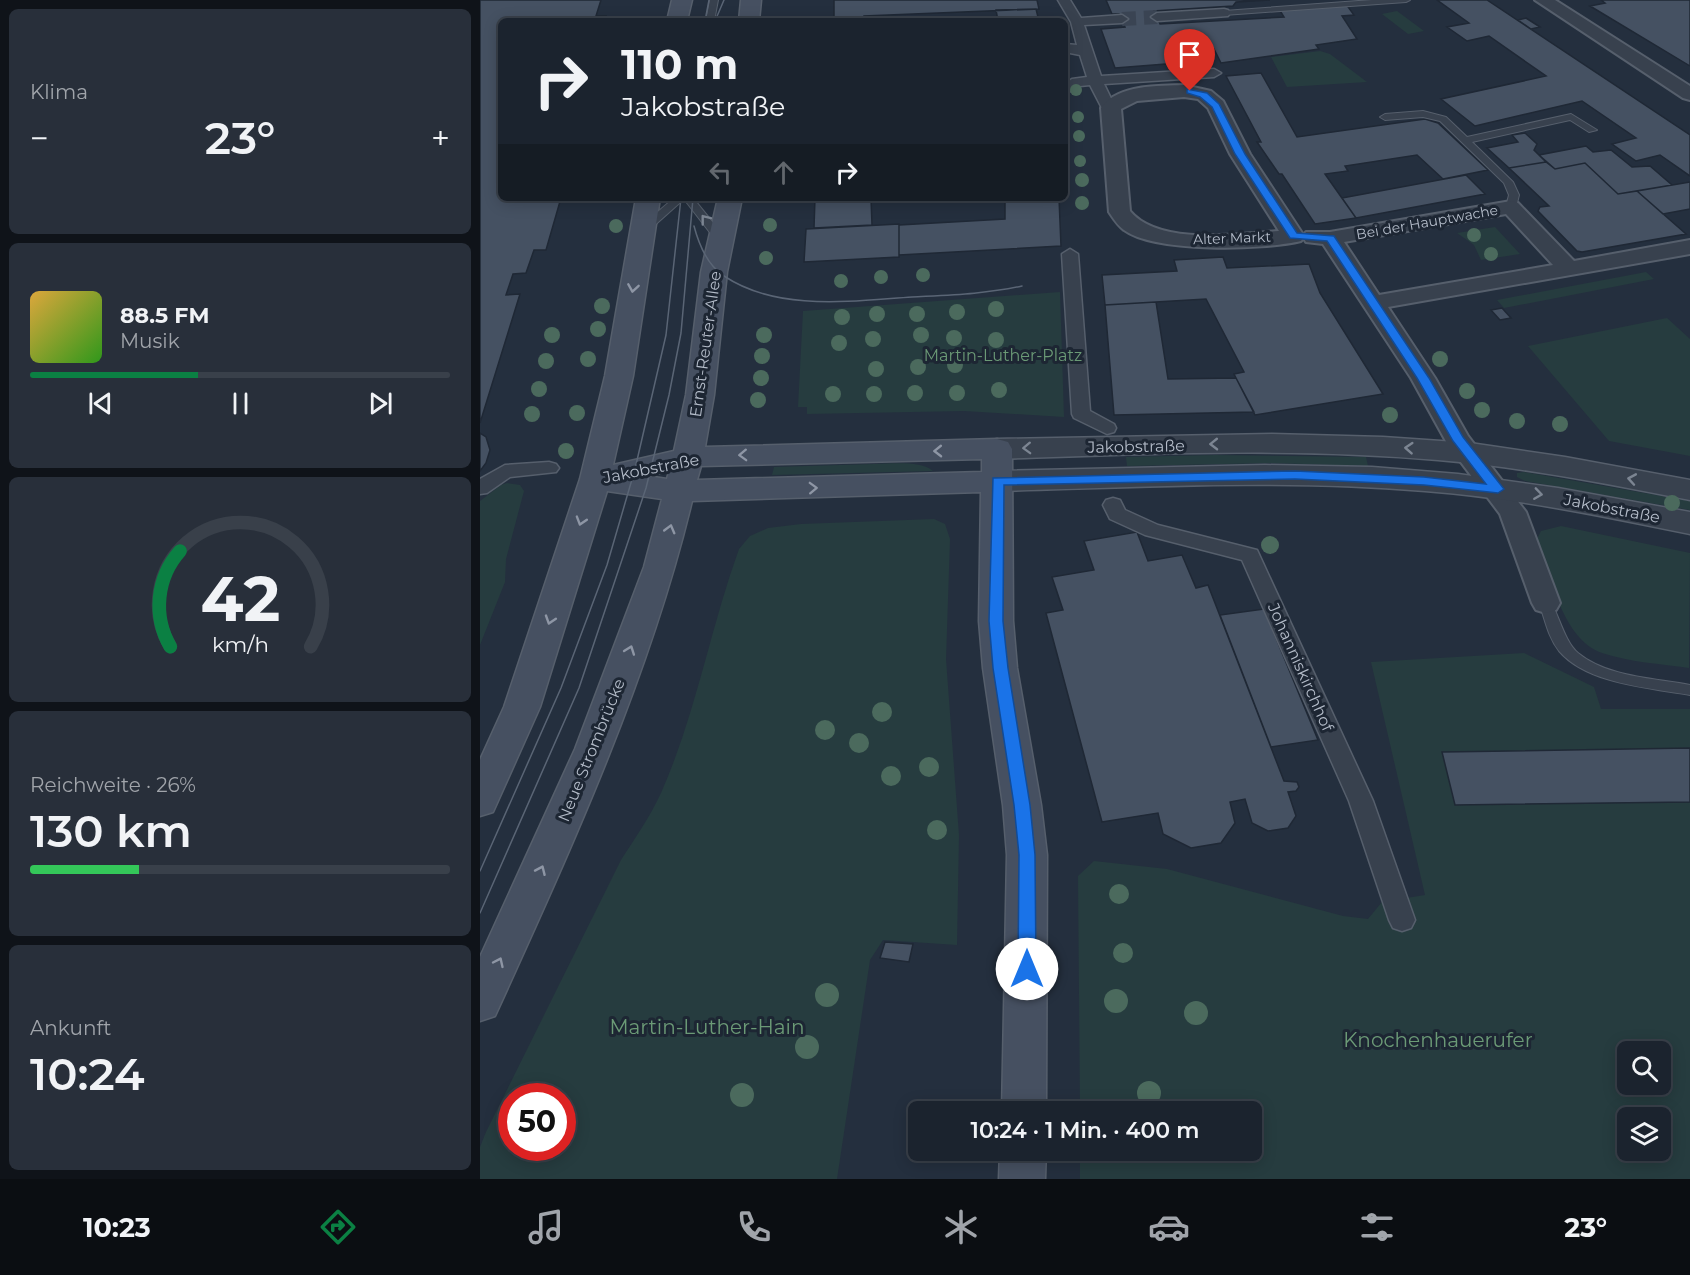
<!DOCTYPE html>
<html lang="de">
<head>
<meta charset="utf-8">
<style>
	:root { --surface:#1b232e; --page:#282f3a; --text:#f1f3f6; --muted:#a0a4aa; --line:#39404a; --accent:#0b8043 }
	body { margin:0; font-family:Montserrat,sans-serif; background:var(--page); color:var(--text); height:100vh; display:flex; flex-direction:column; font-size:22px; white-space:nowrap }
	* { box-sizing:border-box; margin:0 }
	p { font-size:20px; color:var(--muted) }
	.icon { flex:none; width:33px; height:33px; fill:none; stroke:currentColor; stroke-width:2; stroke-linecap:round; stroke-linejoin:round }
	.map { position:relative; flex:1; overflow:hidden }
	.drawer { display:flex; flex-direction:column; gap:9px; padding:9px; background:#0f1319; width:480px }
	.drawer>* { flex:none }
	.top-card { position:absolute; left:18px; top:18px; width:570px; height:183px; border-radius:9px; box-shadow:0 3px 15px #0003,0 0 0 2px var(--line); background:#1b232e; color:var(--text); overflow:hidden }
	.fabs { position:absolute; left:1137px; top:1041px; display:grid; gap:12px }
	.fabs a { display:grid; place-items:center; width:54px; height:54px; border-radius:9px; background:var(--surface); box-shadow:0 3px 15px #0003,0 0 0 2px var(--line); font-size:30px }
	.speed { position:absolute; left:18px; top:1083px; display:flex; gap:12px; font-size:30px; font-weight:700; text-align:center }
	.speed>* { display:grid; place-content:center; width:78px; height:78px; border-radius:50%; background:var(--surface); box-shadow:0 3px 15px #0003,0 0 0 2px var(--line); line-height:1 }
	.speed .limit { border:9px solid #d22; background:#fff; color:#111 }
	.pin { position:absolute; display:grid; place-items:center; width:51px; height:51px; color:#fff; margin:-62px -26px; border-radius:50% 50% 50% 0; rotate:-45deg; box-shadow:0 0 6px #0007 }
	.pin .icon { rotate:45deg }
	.me { position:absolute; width:66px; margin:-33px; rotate:0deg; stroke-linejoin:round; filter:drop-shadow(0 0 4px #0008) }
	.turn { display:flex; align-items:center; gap:21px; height:126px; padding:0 24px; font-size:27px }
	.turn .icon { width:78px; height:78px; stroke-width:2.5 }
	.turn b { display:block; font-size:42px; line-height:51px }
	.lanes { display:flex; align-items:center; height:57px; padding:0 24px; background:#0003; justify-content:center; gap:30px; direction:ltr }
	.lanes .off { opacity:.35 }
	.big { font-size:45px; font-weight:600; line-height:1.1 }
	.drawer .widget { flex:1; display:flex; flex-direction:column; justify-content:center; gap:9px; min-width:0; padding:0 21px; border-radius:9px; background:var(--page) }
	.drawer .dial { align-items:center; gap:0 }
	.dial svg { height:156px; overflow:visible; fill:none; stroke:var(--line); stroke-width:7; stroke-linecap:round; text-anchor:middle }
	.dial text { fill:var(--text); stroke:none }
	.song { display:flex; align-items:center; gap:18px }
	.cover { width:72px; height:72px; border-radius:9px; background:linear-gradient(135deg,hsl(40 70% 55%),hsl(110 70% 35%)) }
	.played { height:6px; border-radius:3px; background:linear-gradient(90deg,var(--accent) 40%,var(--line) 40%) }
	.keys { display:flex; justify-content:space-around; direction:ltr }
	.heat { display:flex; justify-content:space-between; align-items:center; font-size:33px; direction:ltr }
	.charge { height:9px; border-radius:4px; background:linear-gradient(90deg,#34c759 26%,var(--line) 0) }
	.trip { position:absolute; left:428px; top:1101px; width:354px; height:60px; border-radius:9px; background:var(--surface); box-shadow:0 3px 15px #0003,0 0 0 2px var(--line); font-weight:600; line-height:60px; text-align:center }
	.tab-bar { display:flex; height:96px; justify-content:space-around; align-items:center; background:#0b0e12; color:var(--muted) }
	.tab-bar .icon { width:42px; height:42px }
	.tab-bar .active { color:var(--accent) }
	.tab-bar b { font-size:27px; color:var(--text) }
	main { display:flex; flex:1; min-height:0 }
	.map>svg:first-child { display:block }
	.green { fill:#263c3f; fill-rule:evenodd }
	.building { fill:#455162; stroke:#1f2835; stroke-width:1.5 }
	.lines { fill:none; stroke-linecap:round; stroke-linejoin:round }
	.pedestrian-tunnel { stroke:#3a4453; stroke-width:14; stroke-dasharray:14 8; stroke-linecap:butt }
	.service-casing { stroke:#565f6c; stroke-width:2 }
	.pedestrian-casing { stroke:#565f6c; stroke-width:3 }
	.minor-casing { stroke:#565f6c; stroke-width:4 }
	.tertiary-casing { stroke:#565f6c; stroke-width:3 }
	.secondary-casing { stroke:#565f6c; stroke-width:3 }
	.service { fill:#38414e; fill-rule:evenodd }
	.pedestrian { fill:#38414e; fill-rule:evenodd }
	.minor { fill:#38414e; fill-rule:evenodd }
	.tertiary { fill:#38414e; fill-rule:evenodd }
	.secondary { fill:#465061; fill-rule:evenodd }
	.tram { stroke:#5a6575; stroke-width:1.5 }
	.tree { fill:#4b6a5d }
	.oneway { stroke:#7c8592 }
	.oneway2 { stroke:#8e96a5 }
	.route { fill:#1a73e8; stroke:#114b97; stroke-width:1.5 }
	.labels { text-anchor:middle; stroke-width:6; stroke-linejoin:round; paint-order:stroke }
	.far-street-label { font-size:14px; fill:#b4bcc9; stroke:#1d2633 }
	.street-label { font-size:16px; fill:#b4bcc9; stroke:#1d2633 }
	.park-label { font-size:16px; fill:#6b9a76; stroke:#1d2633 }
	.near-park-label { font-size:20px; fill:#6b9a76; stroke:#1d2633 }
</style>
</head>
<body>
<main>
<section class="drawer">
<div class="widget"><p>Klima</p>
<div class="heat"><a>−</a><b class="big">23°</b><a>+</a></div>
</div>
<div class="widget">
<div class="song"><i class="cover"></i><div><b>88.5 FM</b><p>Musik</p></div></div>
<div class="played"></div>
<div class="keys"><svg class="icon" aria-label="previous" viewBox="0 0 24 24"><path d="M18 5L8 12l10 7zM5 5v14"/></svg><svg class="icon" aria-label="pause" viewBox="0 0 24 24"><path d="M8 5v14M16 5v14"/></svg><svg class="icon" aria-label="next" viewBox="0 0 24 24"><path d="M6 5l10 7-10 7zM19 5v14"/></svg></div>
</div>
<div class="widget dial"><svg viewBox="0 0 100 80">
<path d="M14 69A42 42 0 1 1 86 69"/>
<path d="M14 69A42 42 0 0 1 19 20" stroke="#0b8043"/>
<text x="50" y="56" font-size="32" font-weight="700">42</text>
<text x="50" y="72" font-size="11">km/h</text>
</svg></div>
<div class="widget"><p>Reichweite · 26%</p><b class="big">130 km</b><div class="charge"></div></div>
<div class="widget"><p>Ankunft</p><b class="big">10:24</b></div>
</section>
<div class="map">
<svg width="1210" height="1179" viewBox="0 0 1210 1179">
	<rect width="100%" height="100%" fill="#242f3e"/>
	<path class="green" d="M917 11 944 31 928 34 902 14Z
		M840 51 850 54 887 82 807 87 791 57Z
		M1015 227 1040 254 1001 260 994 245 977 233Z
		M1166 272 1174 279 1024 308 1017 300Z
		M580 292 584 417 484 411 327 414V407H318L323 311Z
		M1187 318 1210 339V456L1129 441 1048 346Z
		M735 455 886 457 888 466 791 463 647 466 646 457Z
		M394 464C411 464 440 460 453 471L292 475 294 467Z
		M1044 472 1210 501V510L1045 481 1037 477V473Z
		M27 483 40 485 44 491 26 559 25 582 0 645V501L21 485Z
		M454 519 465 524 470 539 466 659 479 835 477 945 403 940 390 960 357 1179H0V1147L6 1132 141 860C155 838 170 817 181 793 216 714 230 629 259 549L270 536 288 528 321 524ZM32 1096H82V1148H32Z
		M1081 526 1210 553 1209 668C1181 664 1149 662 1122 653 1082 639 1070 574 1057 539L1061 531Z
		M1044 653 1114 687 1121 709H1210V748L976 805 1210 802V1179H600V1151L771 1150V1112L600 1111 598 876 614 861 687 869 863 916 888 919 902 902 945 895 891 662ZM1148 1052H1180V1084H1148ZM1148 1118H1180V1150H1148Z"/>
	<path class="building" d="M0 0H121L116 16H126L124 21H21V198H81L66 250H54L46 273 33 274 26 295 40 294 0 423Z
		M354 0H557L559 9 384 16V21H354Z
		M626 0H790L756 2 753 6 674 11 680 24 804 17 799 9 866 4 874 15 862 16 877 39 836 45 839 49 741 63 734 49 719 50 724 61 635 68 621 29 645 27 639 14H632Z
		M957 0H1007L1210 135V176L1180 155 1156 161 1132 144 1156 138 1102 101 995 126 961 99 1066 76 1009 36 987 41 967 27 989 23Z
		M1121 0H1210V66L1110 6 1125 3Z
		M556 9 559 21H518L516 10Z
		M354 17V21H320V18Z
		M1046 18 1060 27 1051 29 1038 20Z
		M781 73 817 137 945 119 958 123 1008 170 963 179 937 155 865 166 868 171 845 174 876 218 835 224 802 174H799L777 142H781L746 76Z
		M1045 133 1057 144 1054 150 1066 162 1029 168 1007 148 1038 142 1032 135Z
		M1106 146 1113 152 1131 150 1152 167 1170 166 1192 185 1138 194 1105 163 1075 169 1059 155Z
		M1066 162 1075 169 1105 163 1138 194 1157 191 1206 234 1102 252 1097 251 1058 211 1060 207 1069 206 1029 168Z
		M986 175 1005 194 876 218 862 198Z
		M1210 182V209L1183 214 1157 191Z
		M335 198H391L392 225 334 228Z
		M525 198H579L581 246 419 255V225L525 219Z
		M419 224V257L324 262 326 229Z
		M743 257 747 268 829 264 840 293 903 394 775 415 754 374 764 372 726 299 625 305 622 275 697 271 694 260Z
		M676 302 688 379 756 378 774 412 634 415 625 305Z
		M1022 308 1031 318 1020 320 1011 310Z
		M0 433 6 437 10 450 6 463 0 471Z
		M657 532 668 561 702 555 716 588 728 585 804 781 817 782 819 787 816 791 808 792 816 816 808 828 788 831 772 823 765 799 750 802 755 823 741 843 711 848 683 834 678 813 622 822 566 613 583 610 572 577 614 570 604 541Z
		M784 609 838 740 791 747 740 615Z
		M1210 748V802L975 805 962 752Z
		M405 942 433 944 429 962 400 958Z"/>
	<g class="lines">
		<path class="pedestrian-tunnel" d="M642 19 677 17"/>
		<defs>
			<path id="service" d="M230 0H238L234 21H226Z
				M892 0H930L926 2 744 15 740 13 744 11Z
				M943 111 966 117 987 137 1091 114 1117 130 1109 132 1090 120 992 142 1033 182 1039 195 1036 207 1031 210 1026 207 1029 195 1024 183 960 121 943 117 905 120 900 117 905 114Z
				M194 198H213L246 239V243H238L204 199 167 232H159V228Z
				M1066 598C1076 601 1082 640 1098 653 1127 677 1174 678 1210 685V695C1170 688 1107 684 1079 651 1068 637 1065 619 1059 603Z"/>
			<path id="pedestrian" d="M578 0H590L601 18 642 15 648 19 642 23 604 25 621 76 734 69 741 73 734 77 624 84 637 111 635 114H625L610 85 600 86 585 94V84L592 79 607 77 600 55 585 52V44L597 45 591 22Z
				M744 9 748 10 750 13 748 16 677 21 671 17 677 13Z
				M590 249 598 254 610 411 634 424 636 428 634 432 627 434 594 418 592 414 582 254Z
				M69 462 76 464 79 468 76 472 30 477 7 493 0 494V479L25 465Z
				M633 498 640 500 645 510 678 525 777 550 893 801 935 920 931 928 922 931 913 928 909 920 869 801 762 560 665 535 630 519 623 505 626 500Z"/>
			<path id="minor" d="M1055 0H1075L1210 86V100L1203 98Z
				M704 85 731 91 743 101 770 154 824 236 821 241C783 250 675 253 644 230 638 226 633 218 629 212L621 108C638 84 678 86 704 85ZM704 97 718 99 728 108 750 154 799 231C758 234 679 246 650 211L641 109 657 101Z
				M1031 201 1038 203 1094 261 1210 240V254L908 307 955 378 988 436 1046 512 1080 603 1076 610 1066 613 1056 610 1052 603 1020 514 968 445 931 378 843 244 826 242 823 237 826 232H850ZM1026 214 1073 265 899 295 864 242Z"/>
			<path id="tertiary" d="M792 434 903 437 990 443 1085 457 1210 480V500C1127 484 1043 467 958 460 812 447 664 454 517 459L506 456 502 449 506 442 517 439Z
				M785 465 892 467 978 474 1078 488 1210 512V534C1122 516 1035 498 945 491 803 479 660 487 518 491L507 488 503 481 507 474 518 471Z"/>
			<path id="secondary" d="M192 0H212L207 21H187Z
				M261 0H281L279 21H259Z
				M156 198H180L153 376 133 465 194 451 206 395 221 272 238 198H262L247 272 234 395 225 447 517 439 528 442 532 449 533 621 537 668 561 805 567 855 566 1112H522L527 855 523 805 503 668 499 621 501 492 212 501C169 679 91 849 15 1016L0 1021V957L95 749 164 567 182 499 127 491 60 707 13 812 0 816V760L24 707 100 479 125 376ZM502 459V472L217 480 221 466ZM189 471 187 479 167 476Z
				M520 1150H566L565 1179H519Z"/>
		</defs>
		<use href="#service" class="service-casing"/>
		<use href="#pedestrian" class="pedestrian-casing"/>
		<use href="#minor" class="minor-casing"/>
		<use href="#tertiary" class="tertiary-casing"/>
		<use href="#secondary" class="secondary-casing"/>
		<use href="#service" class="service"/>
		<use href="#pedestrian" class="pedestrian"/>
		<use href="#minor" class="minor"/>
		<use href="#tertiary" class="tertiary"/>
		<use href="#secondary" class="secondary"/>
		<path class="tram" d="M225 21 229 0
			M235 21 244 0
			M214 226C219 245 227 265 244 276 298 312 372 301 432 297 469 295 506 294 542 286
			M0 871 81 688 127 565 155 469 186 335 201 198
			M0 913 99 688 166 488 189 395 201 333 213 198"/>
	</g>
	<g class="tree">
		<circle cx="596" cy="90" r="6"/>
		<circle cx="598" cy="117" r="6"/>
		<circle cx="599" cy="136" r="6"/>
		<circle cx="600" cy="161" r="6"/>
		<circle cx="602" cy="180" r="7"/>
		<circle cx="602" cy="203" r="7"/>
		<circle cx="290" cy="225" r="7"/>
		<circle cx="136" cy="226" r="7"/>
		<circle cx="994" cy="235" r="7"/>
		<circle cx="1011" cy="254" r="7"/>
		<circle cx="286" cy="258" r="7"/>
		<circle cx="443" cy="275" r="7"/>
		<circle cx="401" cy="277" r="7"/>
		<circle cx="361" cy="281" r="7"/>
		<circle cx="122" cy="306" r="8"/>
		<circle cx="516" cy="309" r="8"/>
		<circle cx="477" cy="312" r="8"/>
		<circle cx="397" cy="314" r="8"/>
		<circle cx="437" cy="314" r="8"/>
		<circle cx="362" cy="317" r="8"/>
		<circle cx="118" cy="329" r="8"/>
		<circle cx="72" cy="335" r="8"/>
		<circle cx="284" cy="335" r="8"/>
		<circle cx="441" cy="335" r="8"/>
		<circle cx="474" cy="338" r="8"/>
		<circle cx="393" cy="339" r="8"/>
		<circle cx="516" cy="340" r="8"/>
		<circle cx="359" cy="343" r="8"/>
		<circle cx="282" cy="356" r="8"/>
		<circle cx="108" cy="359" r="8"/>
		<circle cx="960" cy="359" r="8"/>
		<circle cx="66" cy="361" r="8"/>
		<circle cx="475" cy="365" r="8"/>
		<circle cx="438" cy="367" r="8"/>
		<circle cx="396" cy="369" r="8"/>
		<circle cx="281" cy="378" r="8"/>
		<circle cx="59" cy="389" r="8"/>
		<circle cx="519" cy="390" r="8"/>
		<circle cx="987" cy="391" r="8"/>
		<circle cx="435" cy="393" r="8"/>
		<circle cx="477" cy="393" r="8"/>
		<circle cx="353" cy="394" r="8"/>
		<circle cx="394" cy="394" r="8"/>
		<circle cx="278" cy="400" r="8"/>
		<circle cx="1002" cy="410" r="8"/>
		<circle cx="97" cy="413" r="8"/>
		<circle cx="52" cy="414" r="8"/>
		<circle cx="910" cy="415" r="8"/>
		<circle cx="1037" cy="421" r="8"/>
		<circle cx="1080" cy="424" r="8"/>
		<circle cx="86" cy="451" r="8"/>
		<circle cx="1192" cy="503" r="8"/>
		<circle cx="790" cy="545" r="9"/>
		<circle cx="402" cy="712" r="10"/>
		<circle cx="345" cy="730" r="10"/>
		<circle cx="379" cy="743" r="10"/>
		<circle cx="449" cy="767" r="10"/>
		<circle cx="411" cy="776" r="10"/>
		<circle cx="457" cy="830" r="10"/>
		<circle cx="639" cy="894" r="10"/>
		<circle cx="643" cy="953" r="10"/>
		<circle cx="347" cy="995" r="12"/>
		<circle cx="636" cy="1001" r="12"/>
		<circle cx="716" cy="1013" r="12"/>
		<circle cx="327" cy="1047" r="12"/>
		<circle cx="669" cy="1093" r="12"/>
		<circle cx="262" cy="1095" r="12"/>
	</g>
	<defs><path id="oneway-chevron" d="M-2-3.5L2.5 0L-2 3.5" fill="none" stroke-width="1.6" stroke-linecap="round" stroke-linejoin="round" transform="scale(1.5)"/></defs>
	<g class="oneway">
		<use href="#oneway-chevron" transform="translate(225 219) rotate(-128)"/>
		<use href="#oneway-chevron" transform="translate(734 444) rotate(179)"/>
		<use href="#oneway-chevron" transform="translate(547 448) rotate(178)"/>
		<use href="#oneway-chevron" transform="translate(929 448) rotate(-176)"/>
		<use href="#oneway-chevron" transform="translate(1152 479) rotate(-170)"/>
		<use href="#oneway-chevron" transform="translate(1058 494) rotate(8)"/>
	</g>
	<g class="oneway2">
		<use href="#oneway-chevron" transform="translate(153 288) rotate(99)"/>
		<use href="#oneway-chevron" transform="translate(458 451) rotate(179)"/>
		<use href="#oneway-chevron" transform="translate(263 455) rotate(178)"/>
		<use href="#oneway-chevron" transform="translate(333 488) rotate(-2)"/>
		<use href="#oneway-chevron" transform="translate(101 521) rotate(107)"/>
		<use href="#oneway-chevron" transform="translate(190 529) rotate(-75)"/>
		<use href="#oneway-chevron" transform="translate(70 620) rotate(108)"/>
		<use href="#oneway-chevron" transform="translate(150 650) rotate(-70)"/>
		<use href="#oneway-chevron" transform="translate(61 870) rotate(-66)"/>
		<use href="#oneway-chevron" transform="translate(19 962) rotate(-65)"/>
	</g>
	<path class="route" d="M707 89 727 93 739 104 765 154 817 233 854 236 949 378 983 437 1024 489 1018 493 944 485 815 479 524 485 523 621 528 668 550 805 555 855 556 969 553 975 547 977 541 975 538 969 539 855 534 805 513 668 509 621 513 478 815 471 944 477 1006 484 973 441 937 378 847 241 810 238 755 154 732 107 720 97 707 93Z"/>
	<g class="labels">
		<g class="far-street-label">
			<text transform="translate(947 222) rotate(-10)" y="5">Bei der Hauptwache</text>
			<text transform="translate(752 238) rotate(-2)" y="5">Alter Markt</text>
		</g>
		<g class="street-label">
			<text transform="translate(225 344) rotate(-82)" y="6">Ernst-Reuter-Allee</text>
			<text transform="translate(656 446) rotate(-1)" y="6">Jakobstraße</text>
			<text transform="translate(171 468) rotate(-11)" y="6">Jakobstraße</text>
			<text transform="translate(1132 508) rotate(11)" y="6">Jakobstraße</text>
			<text transform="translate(821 667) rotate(66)" y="6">Johanniskirchhof</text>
			<text transform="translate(111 750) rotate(-68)" y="6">Neue Strombrücke</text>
		</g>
		<g class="park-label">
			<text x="523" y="361">Martin-Luther-Platz</text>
		</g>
		<g class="near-park-label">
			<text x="227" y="1034">Martin-Luther-Hain</text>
			<text x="958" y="1047">Knochenhauerufer</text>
		</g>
	</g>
</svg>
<div class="fabs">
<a><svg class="icon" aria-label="search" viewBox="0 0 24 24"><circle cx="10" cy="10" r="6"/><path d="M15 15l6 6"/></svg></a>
<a><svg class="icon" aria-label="layers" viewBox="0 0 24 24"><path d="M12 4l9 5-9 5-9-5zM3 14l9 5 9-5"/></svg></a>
</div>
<div class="speed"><div class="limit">50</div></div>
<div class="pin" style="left:710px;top:91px;background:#d93025"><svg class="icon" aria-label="arrive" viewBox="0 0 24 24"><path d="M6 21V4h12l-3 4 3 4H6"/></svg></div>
<svg class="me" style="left:547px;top:969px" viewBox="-20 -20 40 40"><circle r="19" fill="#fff"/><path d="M0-13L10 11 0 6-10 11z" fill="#1a73e8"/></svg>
<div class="trip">10:24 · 1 Min. · 400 m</div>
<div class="top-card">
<div class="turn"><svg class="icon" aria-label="right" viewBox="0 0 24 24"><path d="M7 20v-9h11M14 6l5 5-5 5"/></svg><div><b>110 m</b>Jakobstraße</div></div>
<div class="lanes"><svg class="icon off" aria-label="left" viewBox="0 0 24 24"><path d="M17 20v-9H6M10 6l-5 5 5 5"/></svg><svg class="icon off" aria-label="ahead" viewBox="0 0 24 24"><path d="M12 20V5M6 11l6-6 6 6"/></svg><svg class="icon" aria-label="right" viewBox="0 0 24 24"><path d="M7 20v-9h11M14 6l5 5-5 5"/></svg></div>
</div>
</div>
</main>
<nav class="tab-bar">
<b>10:23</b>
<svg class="icon active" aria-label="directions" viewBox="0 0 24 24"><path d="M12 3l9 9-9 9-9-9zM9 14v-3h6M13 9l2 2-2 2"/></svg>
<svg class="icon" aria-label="music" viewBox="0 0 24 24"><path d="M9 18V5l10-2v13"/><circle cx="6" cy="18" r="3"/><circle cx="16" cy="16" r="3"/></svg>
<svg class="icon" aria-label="phone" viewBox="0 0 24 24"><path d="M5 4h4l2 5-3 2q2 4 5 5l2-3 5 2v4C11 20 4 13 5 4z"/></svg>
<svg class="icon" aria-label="climate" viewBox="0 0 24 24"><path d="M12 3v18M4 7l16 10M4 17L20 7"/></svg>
<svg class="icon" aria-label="car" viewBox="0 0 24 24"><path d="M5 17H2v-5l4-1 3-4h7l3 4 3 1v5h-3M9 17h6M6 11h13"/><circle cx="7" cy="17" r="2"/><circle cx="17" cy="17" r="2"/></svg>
<svg class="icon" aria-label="filters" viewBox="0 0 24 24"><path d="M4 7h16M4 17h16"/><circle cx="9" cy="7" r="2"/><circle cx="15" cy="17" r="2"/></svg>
<b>23°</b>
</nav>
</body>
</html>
